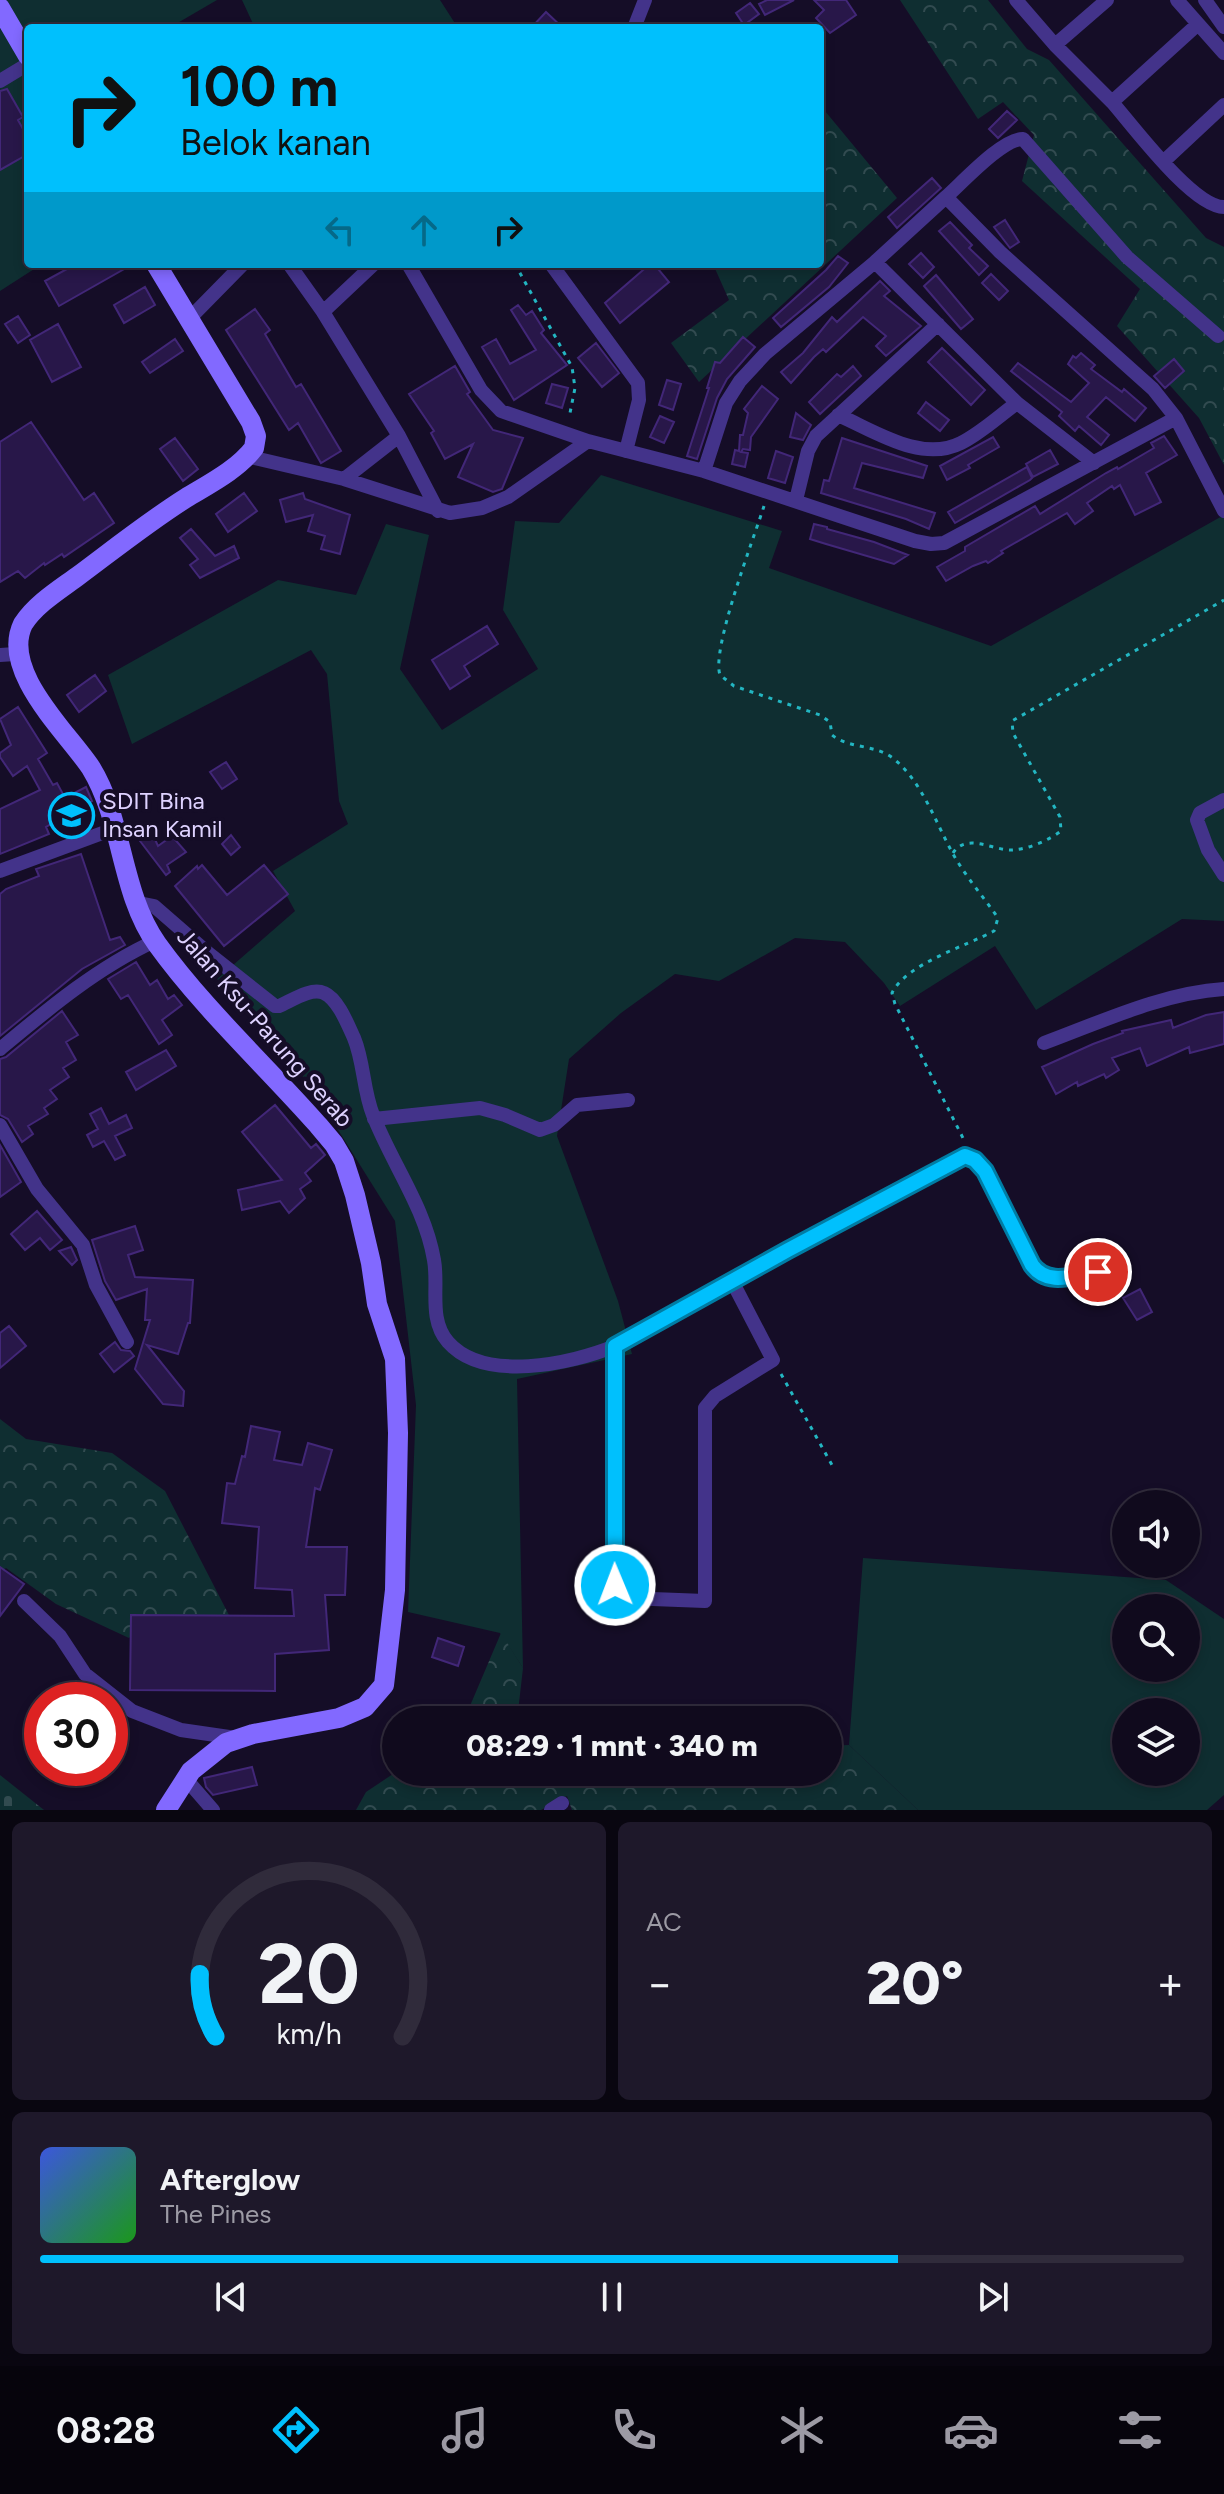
<!DOCTYPE html>
<html lang="id">
<head>
<meta charset="utf-8">
<style>
	:root { --surface:#100a1d; --page:#1e182a; --text:#f1f3f6; --muted:#9c9aa4; --line:#302b3b; --accent:#00c0fd }
	body { margin:0; font-family:Figtree,sans-serif; background:var(--page); color:var(--text); height:100vh; display:flex; flex-direction:column; font-size:30px; white-space:nowrap }
	* { box-sizing:border-box; margin:0 }
	p { font-size:26px; color:var(--muted) }
	.icon { flex:none; width:44px; height:44px; fill:none; stroke:currentColor; stroke-width:2; stroke-linecap:round; stroke-linejoin:round }
	.map { position:relative; height:1810px; overflow:hidden }
	.details { display:flex; flex-direction:column; gap:12px; padding:12px; background:#090610; flex:1 }
	.details>* { flex:none }
	.hud { position:absolute; left:24px; top:24px; width:800px; height:244px; border-radius:8px; box-shadow:0 4px 12px #0003,0 0 0 2px var(--line); background:#00c0fd; color:#111; overflow:hidden }
	.buttons { position:absolute; left:1112px; top:1490px; display:grid; gap:16px }
	.buttons a { display:grid; place-items:center; width:88px; height:88px; border-radius:50%; background:var(--surface); box-shadow:0 4px 12px #0003,0 0 0 2px var(--line); font-size:40px }
	.speed { position:absolute; left:24px; top:1682px; display:flex; gap:16px; font-size:40px; font-weight:700; text-align:center }
	.speed>* { display:grid; place-content:center; width:104px; height:104px; border-radius:50%; background:var(--surface); box-shadow:0 4px 12px #0003,0 0 0 2px var(--line); line-height:1 }
	.speed .limit { border:12px solid #d22; background:#fff; color:#111 }
	.pin { position:absolute; display:grid; place-items:center; width:68px; height:68px; color:#fff; margin:-34px; border:4px solid #fff; border-radius:50%; box-shadow:0 2px 8px #0007 }
	.me { position:absolute; width:88px; margin:-44px; rotate:359deg; stroke-linejoin:round; filter:drop-shadow(0 0 6px #0008) }
	.turn { display:flex; align-items:center; gap:28px; height:168px; padding:0 24px; font-size:36px }
	.turn .icon { width:104px; height:104px; stroke-width:2.5 }
	.turn b { display:block; font-size:56px; line-height:68px }
	.lanes { display:flex; align-items:center; height:76px; padding:0 24px; background:#0003; justify-content:center; gap:40px; direction:ltr }
	.lanes .off { opacity:.35 }
	.big { font-size:60px; font-weight:800; line-height:1.1 }
	.details .card { flex:1; display:flex; flex-direction:column; justify-content:center; gap:12px; min-width:0; padding:0 28px; border-radius:12px; background:var(--page) }
	.details .dial { align-items:center; gap:0 }
	.dial svg { height:208px; overflow:visible; fill:none; stroke:var(--line); stroke-width:7; stroke-linecap:round; text-anchor:middle }
	.dial text { fill:var(--text); stroke:none }
	.song { display:flex; align-items:center; gap:24px }
	.cover { width:96px; height:96px; border-radius:12px; background:linear-gradient(135deg,hsl(230 70% 55%),hsl(120 70% 35%)) }
	.played { height:8px; border-radius:4px; background:linear-gradient(90deg,var(--accent) 75%,var(--line) 75%) }
	.keys { display:flex; justify-content:space-around; direction:ltr }
	.heat { display:flex; justify-content:space-between; align-items:center; font-size:44px; direction:ltr }
	.details .tiles { flex:1; display:grid; gap:12px; grid-template-columns:1fr 1fr }
	.card:last-child { grid-column:span 2 }
	.trip { position:absolute; left:382px; top:1706px; width:460px; height:80px; border-radius:40px; background:var(--surface); box-shadow:0 4px 12px #0003,0 0 0 2px var(--line); font-weight:800; line-height:80px; text-align:center }
	.tabs { display:flex; height:128px; justify-content:space-around; align-items:center; background:#06040c; color:var(--muted) }
	.tabs .icon { width:56px; height:56px }
	.tabs .on { color:var(--accent) }
	.tabs b { font-size:36px; color:var(--text) }
	.map>svg:first-child { display:block }
	.green { fill:#0f2e31; fill-rule:evenodd }
	.forest { fill:url(#forest-crowns) }
	.cemetery { fill:url(#cemetery-stones) }
	.building { fill:#281749; stroke:#422778; stroke-width:2 }
	.lines { fill:none; stroke-linecap:round; stroke-linejoin:round }
	.path { stroke:#23b6c2; stroke-width:3; stroke-dasharray:4 6; stroke-linecap:butt }
	.street { stroke:#43338a; stroke-width:14 }
	.secondary { stroke:#8269ff; stroke-width:20 }
	.route-casing { stroke:#007da4; stroke-width:20 }
	.route { stroke:#00c0fd; stroke-width:14 }
	.labels { text-anchor:middle; stroke-width:8; stroke-linejoin:round; paint-order:stroke }
	.poi-label { font-size:24px; fill:#ded2ff; stroke:#150d27; text-anchor:start }
	.street-label { font-size:24px; fill:#ded2ff; stroke:#150d27 }
</style>
</head>
<body>
<div class="map">
<svg width="1224" height="1810" viewBox="0 0 1224 1810">
	<defs>
		<pattern id="forest-crowns" width="20" height="18" patternUnits="userSpaceOnUse" patternTransform="scale(2)"><rect width="20" height="18" fill="#0f2e31"/><path d="M2 6a3 3 0 1 1 6 0M12 15a3 3 0 1 1 6 0" fill="none" stroke="#324b50"/></pattern>
		<pattern id="cemetery-stones" width="16" height="16" patternUnits="userSpaceOnUse" patternTransform="scale(2)"><rect width="16" height="16" fill="#0f2e31"/><path d="M2 7V4a2 2 0 0 1 4 0v3zM10 15v-3a2 2 0 0 1 4 0v3z" fill="#324b50"/></pattern>
	</defs>
	<rect width="100%" height="100%" fill="#150d27"/>
	<path class="green" d="M0 0H217L169 28H28V264H42L0 291Z
		M242 0H440L458 28H255Z
		M601 475 782 531 769 568 991 646 1224 515V921L1182 919 1036 1010 995 946 900 1006 884 983 845 942 795 938 719 981 675 974 621 1013 569 1059 557 1136 618 1301 632 1354 517 1379 523 1668 500 1633 408 1612 416 1405 395 1221 310 1085 217 979 295 911 273 871 348 824 339 801 327 674 311 650 132 744 108 675 278 580 356 595 386 524 429 535 400 669 442 730 538 669 503 610 515 521 559 523Z
		M863 1558 1166 1580 1224 1619V1795L1207 1810H918L849 1745ZM1126 1608H1186V1668H1126ZM1126 1712H1186V1772H1126Z"/>
	<path class="forest" d="M900 0H988L1027 49 1049 60 1206 238 1224 247V465L1199 418 1117 326 1140 289 1022 181 1034 135 1003 102 978 119Z
		M820 105 897 198 699 382 671 343 729 300 713 264H820Z
		M0 1419 26 1439 112 1453 165 1491 231 1619 150 1615 129 1638 56 1604 6 1568 0 1572Z
		M501 1633 523 1668 517 1720H464Z
		M849 1745 918 1810H572L567 1796 541 1810H356L366 1792 396 1772H828V1746Z"/>
	<path class="cemetery" d="M0 1775 44 1810H0Z"/>
	<path class="building" d="M767 0H794L765 15 759 4Z
		M814 0H846L856 15 830 33 816 18 824 10Z
		M750 3 759 14 744 25 736 13Z
		M546 12 563 28H531Z
		M7 89 23 117 18 120 28 138V154L0 170V91Z
		M1007 111 1017 120 998 138 989 129Z
		M932 178 941 188 897 228 888 217Z
		M1005 220 1019 242 1010 248 994 227Z
		M950 222 972 245 969 248 988 266 979 275 939 231Z
		M921 253 934 267 923 278 909 264Z
		M838 256 848 263 829 287 781 327 773 318 826 270Z
		M76 264H133L59 306 45 281Z
		M650 264H654L669 282 620 323 605 303Z
		M991 274 1008 291 999 300 982 283Z
		M936 275 973 319 961 329 924 286Z
		M880 281 890 291 884 296 921 326 886 356 876 346 886 336 863 317 826 352 823 349 814 357 791 383 781 372 803 353 832 317 837 322Z
		M145 287 155 305 124 323 114 305Z
		M518 305 526 315 532 311 544 330 541 333 567 365 514 400 482 347 496 339 510 364 536 350 511 310Z
		M255 309 270 330 265 334 296 387 301 384 341 451 321 463 298 423 289 430 226 330Z
		M18 316 30 335 18 343 5 324Z
		M58 324 81 367 52 382 30 340Z
		M743 337 755 347 727 379 717 398 697 459 687 456 709 388H707L715 362 720 363Z
		M175 339 183 351 150 373 142 362Z
		M596 343 619 373 602 387 578 358Z
		M942 348 985 390 971 405 928 362Z
		M1081 353 1095 365 1091 369 1122 392 1124 389 1146 408 1135 421 1106 397 1087 417 1109 435 1101 445 1079 426 1075 431 1059 416 1062 412 1011 371 1018 363 1071 402 1089 383 1068 364 1073 356 1076 358Z
		M1174 359 1184 371 1165 388 1154 376Z
		M455 366 470 392 467 394 493 430 523 438 502 489 493 492 458 477 473 444 445 459 431 433 434 431 409 394Z
		M853 366 861 376 820 414 809 402 837 374 841 377Z
		M667 380 681 384 673 410 659 405Z
		M552 384 568 388 562 408 546 403Z
		M762 386 778 399 751 437 750 450 743 449 741 452 748 453 745 467 732 464 735 450 739 451 740 435H743L748 413 744 409Z
		M926 402 949 420 940 431 918 413Z
		M796 413 811 425 803 440 790 437Z
		M660 416 674 422 664 443 650 437Z
		M31 422 84 500 94 493 114 523 64 557 62 554 45 565 44 563 25 578 18 571 0 582V442Z
		M1164 436 1177 455 1146 473 1161 502 1135 515 1120 485 1114 489 1112 486 1087 503 1093 511 1075 524 1067 513 1001 551 1003 553 988 563 986 561 973 566 946 581 937 567 965 551V547L1035 506 1040 514 1106 473 1117 467 1118 469 1154 448 1151 443Z
		M993 437 999 447 968 465 970 468 947 480 940 466Z
		M175 438 198 469 183 481 160 449Z
		M842 438 927 466 923 478 862 463 854 488 935 513 929 529 906 519 821 493 824 480 829 481Z
		M1050 450 1058 464 1033 477 1026 464Z
		M776 451 793 457 785 483 768 478Z
		M1027 467 1032 478 1030 480 955 523 948 512Z
		M244 493 257 511 228 532 216 514Z
		M303 493 305 499 350 515 340 554 321 549 325 536 308 531 313 515 286 522 280 500Z
		M814 524 827 527V529L874 542 908 555 894 564 826 544 810 539Z
		M191 529 215 556 234 546 239 558 200 578 190 565 198 559 180 538Z
		M487 626 498 644 464 666 470 676 450 689 432 660Z
		M95 675 106 691 79 712 67 695Z
		M18 707 47 753 38 759 53 785 57 783 65 798 86 787 92 801 46 827 49 834 0 854V809L40 790 27 766 13 776 0 757V753L11 745 0 719Z
		M226 762 237 779 222 789 210 772Z
		M153 835 158 846 172 836 186 852 167 865 170 872 166 875 140 841Z
		M231 835 240 847 231 855 222 844Z
		M81 854 110 940 120 937 125 945 82 969 0 1036V894L6 889 39 876 36 869Z
		M202 865 227 895 264 865 288 894 224 946 175 886 197 866 198 869Z
		M136 962 150 985 157 980 168 999 174 995 182 1005 162 1020 172 1035 159 1044 128 995 121 999 108 979Z
		M62 1011 78 1035 66 1042 76 1060 63 1068 69 1077 50 1090 57 1099 44 1108 48 1114 28 1126 33 1134 22 1142 8 1119 0 1115V1059L6 1057Z
		M1224 1012V1044L1190 1053 1189 1047 1147 1066 1140 1048 1112 1058 1119 1070 1106 1078 1104 1074 1078 1086 1077 1082 1056 1094 1042 1067 1093 1044 1123 1033 1122 1031 1171 1020 1173 1028 1206 1015Z
		M166 1050 176 1066 136 1090 126 1072Z
		M275 1105 311 1148 316 1144 325 1155 305 1173 311 1181 300 1189 305 1198 289 1213 280 1201 242 1210 238 1190 282 1180 242 1132Z
		M101 1108 109 1124 126 1115 132 1128 115 1136 125 1155 115 1160 104 1141 93 1147 87 1135 98 1129 90 1114Z
		M0 1145 21 1182 0 1197Z
		M37 1211 62 1240 50 1250 40 1238 25 1250 11 1234Z
		M135 1226 143 1250 128 1255 135 1277 193 1280 190 1323H188L178 1354 147 1345 184 1391 183 1406 163 1404 135 1369 150 1320H145L147 1289 116 1300 105 1281 92 1240Z
		M71 1247 77 1260 72 1265 59 1251Z
		M1140 1289 1152 1312 1137 1320 1123 1298Z
		M9 1326 26 1346 0 1368V1333Z
		M115 1342 121 1350 130 1351 134 1356 114 1372 100 1354Z
		M251 1426 280 1432 274 1460 302 1465 308 1443 332 1450 320 1490 315 1488 306 1547H347L345 1595H325L329 1650 275 1654V1691L130 1690 131 1615 294 1616 292 1590 255 1588 259 1527 222 1523 227 1483 235 1484 242 1456 245 1457Z
		M0 1567 24 1584 0 1616Z
		M438 1638 464 1647 458 1666 432 1657Z
		M252 1767 257 1785 213 1795 206 1787 204 1778Z"/>
	<g class="lines">
		<path class="path" d="M515 264 572 367 575 388 569 418
			M764 506C754 538 711 649 720 675L734 686 820 715 830 722 832 735C849 749 876 744 894 759 922 782 935 821 952 852 965 876 983 896 998 918L994 931C966 946 906 964 892 993L895 1004 964 1140
			M953 853C967 832 993 851 1013 850 1029 849 1049 840 1061 831L1060 817 1013 733 1012 721 1224 600
			M781 1374 832 1465"/>
		<path class="street" d="M1016 0 1055 45 1107 0
			M1177 0 1224 53
			M1205 0 1224 27
			M1198 24 1112 102C1133 126 1193 207 1224 207
			M634 28 645 0
			M1055 45 1112 102
			M0 81 28 64
			M1163 162 1224 105
			M875 262 1017 403 1094 463
			M289 264 323 312 374 264
			M408 264 481 390 501 411 588 441
			M551 264 638 383 639 400 626 451
			M323 312 399 436 438 511
			M189 319 243 264
			M1218 336 1127 257 1023 139C1003 138 962 183 946 197L1000 252 1153 389 1176 418 1224 511
			M838 415C875 431 921 463 961 443 981 433 999 416 1017 403
			M246 456 344 479 450 513 482 508 508 497 588 441 704 471 915 541 931 544 944 543 1176 418
			M704 471 726 403 740 381 765 354 875 262 946 197
			M344 479 399 436
			M796 500 808 451 816 436 938 324
			M0 655 15 654
			M1224 800 1200 813 1197 820 1208 850 1224 875
			M0 871 116 828
			M139 907 144 904 154 906 208 953 275 1006H279C291 1001 311 987 324 993 338 999 348 1025 354 1038 364 1062 363 1090 373 1115 392 1164 425 1207 434 1260 439 1287 428 1319 448 1342 484 1383 571 1364 615 1346L965 1156 975 1160 985 1171 1032 1265 1044 1278 1122 1268
			M1044 1043C1101 1022 1162 993 1224 989
			M0 1049C48 1009 98 967 155 941
			M374 1119 480 1108 505 1115 540 1130 554 1125 577 1105 628 1100
			M0 1125 37 1189 83 1245 96 1285 127 1342
			M615 1346 616 1589 626 1598 705 1601V1408L715 1396 773 1360 732 1281
			M24 1601 60 1636 85 1674 132 1711 181 1730 236 1738
			M186 1779 213 1810
			M551 1810 562 1803"/>
		<path class="secondary" d="M0 8 28 56
			M156 264 251 422 256 436 254 448C237 470 209 484 186 498 148 522 113 550 78 576 59 590 36 604 23 624 0 671 67 732 91 768 124 822 120 892 157 944 203 1008 266 1066 318 1125L334 1144 344 1161 355 1195 371 1263 377 1304 395 1359 398 1433 395 1590 384 1685 365 1707 339 1718 253 1734 226 1743 191 1771 166 1810"/>
	</g>
	<g class="lines">
		<defs>
			<path id="route" d="M615 1585V1346L788 1250 965 1156 975 1160 985 1171 1032 1265C1048 1287 1074 1275 1098 1272"/>
		</defs>
		<use href="#route" class="route-casing"/>
		<use href="#route" class="route"/>
	</g>
	<defs>
		<symbol id="school-ring" viewBox="-11 -11 22 22"><circle r="9.5" fill="#150d27" stroke="#00c0fd" stroke-width="1.5"/><path d="M0-5L7-2L0 1L-7-2ZM-4 1L0 2.5L4 1V4Q0 6-4 4Z" fill="#00c0fd"/></symbol>
	</defs>
	<g fill-rule="evenodd">
		<use href="#school-ring" x="46" y="790" width="51" height="51"/>
	</g>
	<g class="labels">
		<g class="poi-label">
			<text x="102" y="809">SDIT Bina<tspan x="102" dy="28">Insan Kamil</tspan></text>
		</g>
		<g class="street-label">
			<text transform="translate(265 1028) rotate(49)" y="8">Jalan Ksu-Parung Serab</text>
		</g>
	</g>
</svg>
<div class="buttons">
<a><svg class="icon" aria-label="sound" viewBox="0 0 24 24"><path d="M4 9h4l5-4v14l-5-4H4zM17 9q2 3 0 6"/></svg></a>
<a><svg class="icon" aria-label="search" viewBox="0 0 24 24"><circle cx="10" cy="10" r="6"/><path d="M15 15l6 6"/></svg></a>
<a><svg class="icon" aria-label="layers" viewBox="0 0 24 24"><path d="M12 4l9 5-9 5-9-5zM3 14l9 5 9-5"/></svg></a>
</div>
<div class="speed"><div class="limit">30</div></div>
<div class="pin" style="left:1098px;top:1272px;background:#d93025"><svg class="icon" aria-label="arrive" viewBox="0 0 24 24"><path d="M6 21V4h12l-3 4 3 4H6"/></svg></div>
<svg class="me" style="left:615px;top:1585px" viewBox="-20 -20 40 40"><circle r="17" fill="#00c0fd" stroke="#fff" stroke-width="3"/><path d="M0-11L8 9 0 5-8 9z" fill="#fff"/></svg>
<div class="trip">08:29 · 1 mnt · 340 m</div>
<div class="hud">
<div class="turn"><svg class="icon" aria-label="right" viewBox="0 0 24 24"><path d="M7 20v-9h11M14 6l5 5-5 5"/></svg><div><b>100 m</b>Belok kanan</div></div>
<div class="lanes"><svg class="icon off" aria-label="left" viewBox="0 0 24 24"><path d="M17 20v-9H6M10 6l-5 5 5 5"/></svg><svg class="icon off" aria-label="ahead" viewBox="0 0 24 24"><path d="M12 20V5M6 11l6-6 6 6"/></svg><svg class="icon" aria-label="right" viewBox="0 0 24 24"><path d="M7 20v-9h11M14 6l5 5-5 5"/></svg></div>
</div>
</div>
<section class="details">
<div class="tiles">
<div class="card dial"><svg viewBox="0 0 100 80">
<path d="M14 69A42 42 0 1 1 86 69"/>
<path d="M14 69A42 42 0 0 1 8 45" stroke="#00c0fd"/>
<text x="50" y="56" font-size="32" font-weight="700">20</text>
<text x="50" y="72" font-size="11">km/h</text>
</svg></div>
<div class="card"><p>AC</p>
<div class="heat"><a>−</a><b class="big">20°</b><a>+</a></div>
</div>
<div class="card">
<div class="song"><i class="cover"></i><div><b>Afterglow</b><p>The Pines</p></div></div>
<div class="played"></div>
<div class="keys"><svg class="icon" aria-label="previous" viewBox="0 0 24 24"><path d="M18 5L8 12l10 7zM5 5v14"/></svg><svg class="icon" aria-label="pause" viewBox="0 0 24 24"><path d="M8 5v14M16 5v14"/></svg><svg class="icon" aria-label="next" viewBox="0 0 24 24"><path d="M6 5l10 7-10 7zM19 5v14"/></svg></div>
</div>
</div>
</section>
<nav class="tabs">
<b>08:28</b>
<svg class="icon on" aria-label="directions" viewBox="0 0 24 24"><path d="M12 3l9 9-9 9-9-9zM9 14v-3h6M13 9l2 2-2 2"/></svg>
<svg class="icon" aria-label="music" viewBox="0 0 24 24"><path d="M9 18V5l10-2v13"/><circle cx="6" cy="18" r="3"/><circle cx="16" cy="16" r="3"/></svg>
<svg class="icon" aria-label="phone" viewBox="0 0 24 24"><path d="M5 4h4l2 5-3 2q2 4 5 5l2-3 5 2v4C11 20 4 13 5 4z"/></svg>
<svg class="icon" aria-label="climate" viewBox="0 0 24 24"><path d="M12 3v18M4 7l16 10M4 17L20 7"/></svg>
<svg class="icon" aria-label="car" viewBox="0 0 24 24"><path d="M5 17H2v-5l4-1 3-4h7l3 4 3 1v5h-3M9 17h6M6 11h13"/><circle cx="7" cy="17" r="2"/><circle cx="17" cy="17" r="2"/></svg>
<svg class="icon" aria-label="filters" viewBox="0 0 24 24"><path d="M4 7h16M4 17h16"/><circle cx="9" cy="7" r="2"/><circle cx="15" cy="17" r="2"/></svg>
</nav>
</body>
</html>
